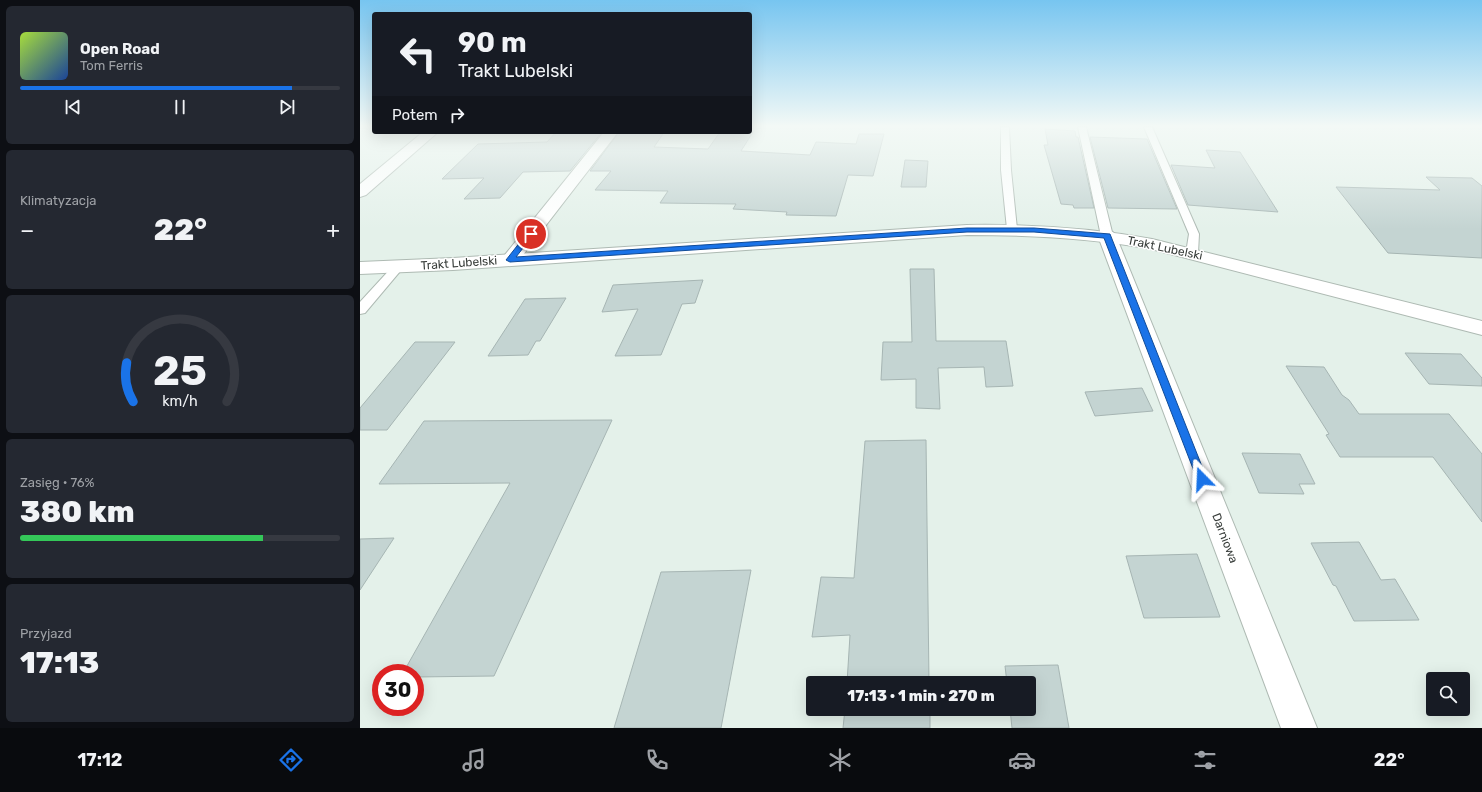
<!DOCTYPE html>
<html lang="pl">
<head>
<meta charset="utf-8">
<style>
	:root { --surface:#171b24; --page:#242831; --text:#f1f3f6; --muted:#9ea1a6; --line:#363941; --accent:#1a73e8 }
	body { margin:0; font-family:Rubik,sans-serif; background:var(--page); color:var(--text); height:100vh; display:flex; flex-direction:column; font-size:15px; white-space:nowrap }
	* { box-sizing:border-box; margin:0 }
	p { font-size:13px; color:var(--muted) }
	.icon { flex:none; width:22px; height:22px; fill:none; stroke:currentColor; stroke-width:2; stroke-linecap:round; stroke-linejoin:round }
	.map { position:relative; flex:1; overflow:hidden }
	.drawer { display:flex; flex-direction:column; gap:6px; padding:6px; background:#0d0f14; width:360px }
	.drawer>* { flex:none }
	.banner { position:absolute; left:12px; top:12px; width:380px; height:122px; border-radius:4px; box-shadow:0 4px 16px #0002; background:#171b24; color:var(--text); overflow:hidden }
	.fabs { position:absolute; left:1066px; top:672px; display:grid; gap:8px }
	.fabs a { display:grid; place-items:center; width:44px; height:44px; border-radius:4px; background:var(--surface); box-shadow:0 4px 16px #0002; font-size:20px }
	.speed { position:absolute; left:12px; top:664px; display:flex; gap:8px; font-size:20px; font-weight:700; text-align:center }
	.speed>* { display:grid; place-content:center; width:52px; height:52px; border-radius:50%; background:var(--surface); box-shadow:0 4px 16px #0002; line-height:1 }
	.speed .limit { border:6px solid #d22; background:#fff; color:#111 }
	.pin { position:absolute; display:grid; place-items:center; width:34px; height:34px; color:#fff; margin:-17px; border:2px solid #fff; border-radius:50%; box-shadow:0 1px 4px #0007 }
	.me { position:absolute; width:44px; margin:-22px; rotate:339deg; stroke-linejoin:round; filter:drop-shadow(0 0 3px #0008) }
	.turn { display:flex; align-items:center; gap:14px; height:84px; padding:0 20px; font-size:18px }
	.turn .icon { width:52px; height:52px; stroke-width:2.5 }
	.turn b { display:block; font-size:28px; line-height:34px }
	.then { display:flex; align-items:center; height:38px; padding:0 20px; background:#0003; gap:8px; font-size:15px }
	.big { font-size:30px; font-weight:800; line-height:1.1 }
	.drawer .tile { flex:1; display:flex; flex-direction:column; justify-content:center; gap:6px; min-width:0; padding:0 14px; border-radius:6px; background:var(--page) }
	.drawer .dial { align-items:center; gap:0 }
	.dial svg { height:104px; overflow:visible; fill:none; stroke:var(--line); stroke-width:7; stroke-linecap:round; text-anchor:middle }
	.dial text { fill:var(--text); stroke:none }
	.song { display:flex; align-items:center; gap:12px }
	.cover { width:48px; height:48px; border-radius:6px; background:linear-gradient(135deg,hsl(80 70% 55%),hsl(220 70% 35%)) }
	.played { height:4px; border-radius:2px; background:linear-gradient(90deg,var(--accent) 85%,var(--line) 85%) }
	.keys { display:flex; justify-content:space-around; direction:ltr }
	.heat { display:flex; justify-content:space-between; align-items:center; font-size:22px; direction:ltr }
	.charge { height:6px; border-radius:3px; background:linear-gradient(90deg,#34c759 76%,var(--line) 0) }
	.trip { position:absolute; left:446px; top:676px; width:230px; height:40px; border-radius:4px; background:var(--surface); box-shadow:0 4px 16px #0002; font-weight:800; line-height:40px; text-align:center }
	.tab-bar { display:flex; height:64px; justify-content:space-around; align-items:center; background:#090b0e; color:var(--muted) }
	.tab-bar .icon { width:28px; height:28px }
	.tab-bar .on { color:var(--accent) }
	.tab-bar b { font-size:18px; color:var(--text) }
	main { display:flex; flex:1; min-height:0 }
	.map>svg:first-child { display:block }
	.building { fill:#c4d4d2; stroke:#a6b5b3 }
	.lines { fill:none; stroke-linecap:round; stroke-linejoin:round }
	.service-casing { stroke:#aebab3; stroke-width:2 }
	.minor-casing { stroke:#aebab3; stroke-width:2 }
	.tertiary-casing { stroke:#aebab3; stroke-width:2 }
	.service { fill:#fff; fill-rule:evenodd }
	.minor { fill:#fff; fill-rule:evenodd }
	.tertiary { fill:#fff; fill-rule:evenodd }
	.route { fill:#1a73e8; stroke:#114b97 }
	.labels { text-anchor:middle; stroke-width:3; stroke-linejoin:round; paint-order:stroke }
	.street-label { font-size:12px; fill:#393e3b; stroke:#fff }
</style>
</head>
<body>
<main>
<section class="drawer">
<div class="tile">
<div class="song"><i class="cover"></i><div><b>Open Road</b><p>Tom Ferris</p></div></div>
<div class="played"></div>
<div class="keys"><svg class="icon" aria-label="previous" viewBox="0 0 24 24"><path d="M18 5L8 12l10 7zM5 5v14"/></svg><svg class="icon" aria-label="pause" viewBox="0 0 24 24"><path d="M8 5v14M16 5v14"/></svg><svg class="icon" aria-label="next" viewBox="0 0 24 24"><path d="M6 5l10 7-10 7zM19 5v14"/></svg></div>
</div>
<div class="tile"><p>Klimatyzacja</p>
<div class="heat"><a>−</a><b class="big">22°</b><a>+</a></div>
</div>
<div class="tile dial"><svg viewBox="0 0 100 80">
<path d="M14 69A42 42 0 1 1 86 69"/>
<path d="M14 69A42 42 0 0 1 9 39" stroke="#1a73e8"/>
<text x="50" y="56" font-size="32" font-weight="700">25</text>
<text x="50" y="72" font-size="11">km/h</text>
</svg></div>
<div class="tile"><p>Zasięg · 76%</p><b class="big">380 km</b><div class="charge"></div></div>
<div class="tile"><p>Przyjazd</p><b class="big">17:13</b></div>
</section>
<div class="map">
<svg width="1122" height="728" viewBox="0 0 1122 728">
	<rect width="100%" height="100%" fill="#e4f1ea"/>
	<path class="building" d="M685 129 715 131 716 137H718L734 208H714L713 205 701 204 684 145H688Z
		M196 132H242L210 171 163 172 140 198 104 199 124 178 82 179 118 144 187 142Z
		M259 132H301L300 134H303L294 147 348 149 360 132H393L381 151 450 155 456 142 496 144 499 134H524L513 176 488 175 476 216 426 215 427 212 373 209 376 204 300 203 308 191 235 190 251 171H230Z
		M730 137 787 139 817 209 748 208Z
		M846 150 880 152 918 212 828 205 811 165 855 168Z
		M545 160 568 161 566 187H541Z
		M1066 177 1112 178 1122 186V258L1028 253 976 187 1080 190Z
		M550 269H574L576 341H646L653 386 626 387 624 367 578 368 580 409 556 408V379L521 380 523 342H552Z
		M343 280 335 303 322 304 301 355 255 356 278 309 242 312 253 285Z
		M206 298 180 341H176L168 355 128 356 165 299Z
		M55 342H95L27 430H0V408Z
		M1045 353 1101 354 1122 378V386L1069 384Z
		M926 366 964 367 982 395 989 400 999 414H1089L1122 454V522L1073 457H980L966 435 969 434Z
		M782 388 793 411 735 416 725 392Z
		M252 420 134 676 55 677V673H43L150 483 19 484 64 421Z
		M566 440 569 683H487L490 635 452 637 461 577 494 578 505 441Z
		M882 453 940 454 955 484H939L944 494 899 493Z
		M34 538 0 590V539Z
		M999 542 1021 580 1035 579 1059 620 994 621 976 586 973 585 951 543Z
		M837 554 860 617 784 618 766 556Z
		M391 570 361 728H254L301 572Z
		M698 665 709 728H652L650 709H669V683H647L645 666Z
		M485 709H570V728H483Z"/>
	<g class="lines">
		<defs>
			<path id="service" d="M641 127H649L651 170 657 229 652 232 647 229 641 170Z
				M718 127H726L753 236 751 238 747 239 741 236Z
				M784 127H792L839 234 838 253 836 255H828L826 253 829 234Z
				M38 263 42 265 44 267 42 269 5 313 0 314V302L34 265Z"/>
			<path id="minor" d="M244 132H258L156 264 150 265 144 264 141 260 144 256Z
				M747 231 753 232 756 236 957 728H921L738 236 741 232Z"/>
			<path id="tertiary" d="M63 132H78L6 195 0 197V184Z
				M607 225C669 224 731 228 792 239L1122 321V335L791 249C730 238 669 235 607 235L93 270 0 274V262L93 258Z"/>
		</defs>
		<use href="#service" class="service-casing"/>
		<use href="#minor" class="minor-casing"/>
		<use href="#tertiary" class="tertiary-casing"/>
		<use href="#service" class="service"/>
		<use href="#minor" class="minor"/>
		<use href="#tertiary" class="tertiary"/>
	</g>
	<linearGradient id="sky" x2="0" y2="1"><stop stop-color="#77c5f0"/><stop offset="0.55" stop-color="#f3f9f6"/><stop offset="1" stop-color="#f3f9f6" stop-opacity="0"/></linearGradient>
	<rect width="1122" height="229" fill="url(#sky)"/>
	<path class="route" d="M607 228H674L750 234 847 479 846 483 842 484 838 483 837 479 744 238 674 232H607L150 262 146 260 168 232H171L174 234 156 257Z"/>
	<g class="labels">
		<g class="street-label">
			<text transform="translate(805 248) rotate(12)" y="4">Trakt Lubelski</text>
			<text transform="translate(99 263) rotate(-4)" y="4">Trakt Lubelski</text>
			<text transform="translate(865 538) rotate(69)" y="4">Darniowa</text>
		</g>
	</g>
</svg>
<div class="fabs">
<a><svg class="icon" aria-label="search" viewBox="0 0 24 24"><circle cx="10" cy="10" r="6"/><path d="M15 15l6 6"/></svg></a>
</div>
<div class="speed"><div class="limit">30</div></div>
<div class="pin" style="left:171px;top:234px;background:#d93025"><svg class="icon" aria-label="arrive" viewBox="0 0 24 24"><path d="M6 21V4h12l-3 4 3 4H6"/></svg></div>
<svg class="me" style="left:842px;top:479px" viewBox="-20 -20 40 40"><path d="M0-17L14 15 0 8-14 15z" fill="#1a73e8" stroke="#fff" stroke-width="4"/></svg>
<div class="trip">17:13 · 1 min · 270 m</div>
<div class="banner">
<div class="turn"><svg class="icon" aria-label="left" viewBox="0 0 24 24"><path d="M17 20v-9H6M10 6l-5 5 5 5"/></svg><div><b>90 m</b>Trakt Lubelski</div></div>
<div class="then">Potem<svg class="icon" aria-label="right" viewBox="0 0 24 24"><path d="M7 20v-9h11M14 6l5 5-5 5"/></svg></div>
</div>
</div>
</main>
<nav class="tab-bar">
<b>17:12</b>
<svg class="icon on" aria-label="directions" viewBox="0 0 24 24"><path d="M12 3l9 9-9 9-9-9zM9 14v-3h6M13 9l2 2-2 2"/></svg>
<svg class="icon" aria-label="music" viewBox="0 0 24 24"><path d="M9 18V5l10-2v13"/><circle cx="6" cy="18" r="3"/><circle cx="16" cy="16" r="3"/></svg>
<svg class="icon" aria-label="phone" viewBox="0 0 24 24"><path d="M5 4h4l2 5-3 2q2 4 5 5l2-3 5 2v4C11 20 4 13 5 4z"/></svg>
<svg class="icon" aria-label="climate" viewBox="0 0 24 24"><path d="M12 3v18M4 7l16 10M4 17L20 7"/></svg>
<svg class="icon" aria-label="car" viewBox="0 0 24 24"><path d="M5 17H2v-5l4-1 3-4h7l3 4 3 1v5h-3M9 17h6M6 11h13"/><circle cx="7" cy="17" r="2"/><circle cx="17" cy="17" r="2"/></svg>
<svg class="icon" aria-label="filters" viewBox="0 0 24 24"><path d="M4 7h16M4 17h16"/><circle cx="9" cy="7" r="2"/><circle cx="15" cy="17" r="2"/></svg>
<b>22°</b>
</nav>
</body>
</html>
